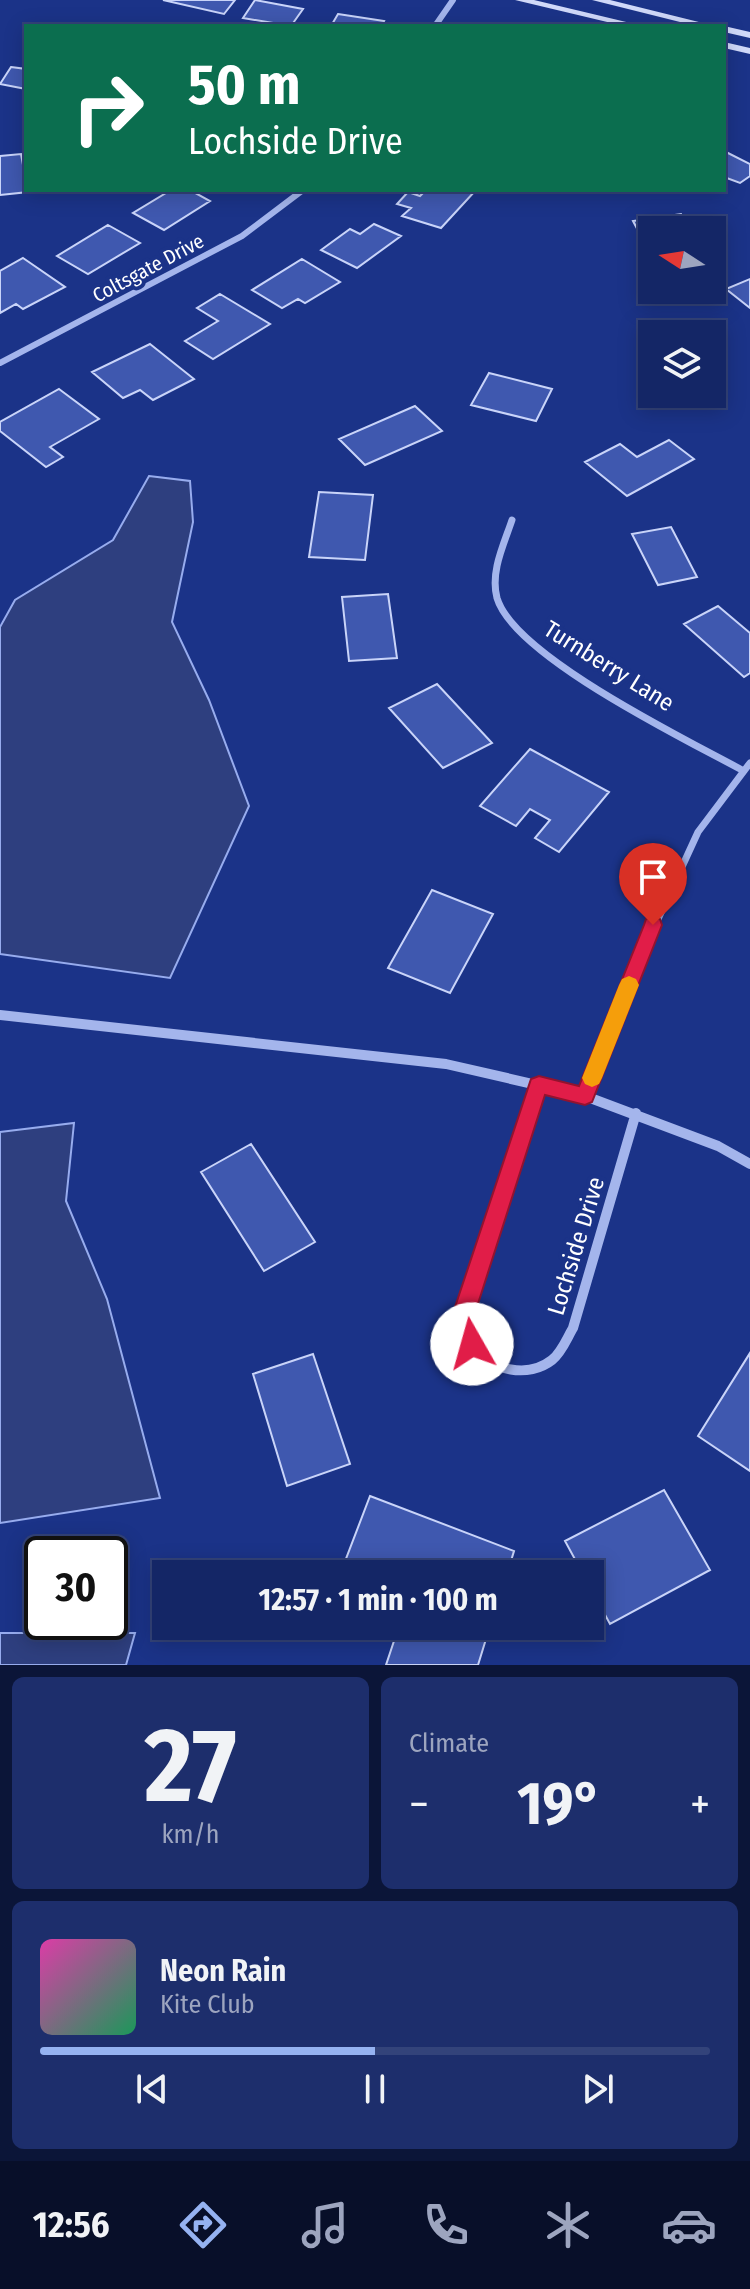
<!DOCTYPE html>
<html lang="en">
<head>
<meta charset="utf-8">
<style>
	:root { --surface:#142666; --page:#1d2e6c; --text:#f1f3f6; --muted:#9da5bf; --line:#33437a; --accent:#95b2f1 }
	body { margin:0; font-family:"Fira Sans Condensed",sans-serif; background:var(--page); color:var(--text); height:100vh; display:flex; flex-direction:column; font-size:30px; white-space:nowrap }
	* { box-sizing:border-box; margin:0 }
	p { font-size:26px; color:var(--muted) }
	.icon { flex:none; width:44px; height:44px; fill:none; stroke:currentColor; stroke-width:2; stroke-linecap:round; stroke-linejoin:round }
	.map { position:relative; height:1665px; overflow:hidden }
	.details { display:flex; flex-direction:column; gap:12px; padding:12px; background:#0b1538; flex:1 }
	.details>* { flex:none }
	.hud { position:absolute; left:24px; top:24px; width:702px; height:168px; border-radius:0px; box-shadow:0 4px 20px #0003,0 0 0 2px var(--line); background:#0b6e4f; color:#fff; overflow:hidden }
	.needle { width:52px; rotate:282deg }
	.buttons { position:absolute; left:638px; top:216px; display:grid; gap:16px }
	.buttons a { display:grid; place-items:center; width:88px; height:88px; border-radius:0px; background:var(--surface); box-shadow:0 4px 20px #0003,0 0 0 2px var(--line); font-size:40px }
	.speed { position:absolute; left:24px; top:1536px; display:flex; gap:16px; font-size:40px; font-weight:700; text-align:center }
	.speed>* { display:grid; place-content:center; width:104px; height:104px; border-radius:50%; background:var(--surface); box-shadow:0 4px 20px #0003,0 0 0 2px var(--line); line-height:1 }
	.speed .limit { border:4px solid #111; border-radius:12px; background:#fff; color:#111 }
	.pin { position:absolute; display:grid; place-items:center; width:68px; height:68px; color:#fff; margin:-82px -34px; border-radius:50% 50% 50% 0; rotate:-45deg; box-shadow:0 0 8px #0007 }
	.pin .icon { rotate:45deg }
	.me { position:absolute; width:88px; margin:-44px; rotate:353deg; stroke-linejoin:round; filter:drop-shadow(0 0 6px #0008) }
	.turn { display:flex; align-items:center; gap:28px; height:168px; padding:0 32px; font-size:36px }
	.turn .icon { width:104px; height:104px; stroke-width:2.5 }
	.turn b { display:block; font-size:56px; line-height:68px }
	.big { font-size:60px; font-weight:700; line-height:1.1 }
	.details .tile { flex:1; display:flex; flex-direction:column; justify-content:center; gap:12px; min-width:0; padding:0 28px; border-radius:12px; background:var(--page) }
	.details .dial { align-items:center; gap:0 }
	.dial b { font-size:104px; line-height:1 }
	.song { display:flex; align-items:center; gap:24px }
	.cover { width:96px; height:96px; border-radius:12px; background:linear-gradient(135deg,hsl(320 70% 55%),hsl(150 70% 35%)) }
	.played { height:8px; border-radius:4px; background:linear-gradient(90deg,var(--accent) 50%,var(--line) 50%) }
	.keys { display:flex; justify-content:space-around; direction:ltr }
	.heat { display:flex; justify-content:space-between; align-items:center; font-size:44px; direction:ltr }
	.details .tiles { flex:1; display:grid; gap:12px; grid-template-columns:1fr 1fr }
	.tile:last-child { grid-column:span 2 }
	.trip { position:absolute; left:152px; top:1560px; width:452px; height:80px; border-radius:0px; background:var(--surface); box-shadow:0 4px 20px #0003,0 0 0 2px var(--line); font-weight:700; line-height:80px; text-align:center }
	.tabs { display:flex; height:128px; justify-content:space-around; align-items:center; background:#080f29; color:var(--muted) }
	.tabs .icon { width:56px; height:56px }
	.tabs .current { color:var(--accent) }
	.tabs b { font-size:36px; color:var(--text) }
	.map>svg:first-child { display:block }
	.water { fill:#2e3f7f; stroke:#97acee; stroke-width:2 }
	.building { fill:#3f58af; stroke:#c9d4f9; stroke-width:2 }
	.lines { fill:none; stroke-linecap:round; stroke-linejoin:round }
	.street-far2 { stroke:#a4b5ec; stroke-width:6 }
	.street-far1 { stroke:#a4b5ec; stroke-width:7 }
	.street { stroke:#a4b5ec; stroke-width:10 }
	.secondary { fill:#d0d9f9; fill-rule:evenodd }
	.route { fill:#e11d48; stroke:#92132f; stroke-width:2 }
	.slow { fill:#f59e0b }
	.labels { text-anchor:middle; stroke-width:8; stroke-linejoin:round; paint-order:stroke }
	.far-street-label { font-size:20px; fill:#fff; stroke:#1b3388 }
	.street-label { font-size:24px; fill:#fff; stroke:#1b3388 }
</style>
</head>
<body>
<div class="map">
<svg width="750" height="1665" viewBox="0 0 750 1665">
	<rect width="100%" height="100%" fill="#1b3388"/>
	<path class="water" d="M149 476 190 481 193 522 172 622 209 700 249 806 170 978 0 954V627L15 600 113 540Z
		M74 1123 66 1201 107 1299 160 1498 0 1523V1132Z
		M0 1633H135L126 1665H0Z"/>
	<path class="building" d="M163 0H235L224 14Z
		M255 0 303 9 291 26 243 18Z
		M338 14 384 21 381 26H331Z
		M11 67 26 69V89L0 84Z
		M724 151 750 164V176L740 183 724 177Z
		M21 154 28 192 0 195V156Z
		M171 190H190L210 201 164 230 133 213Z
		M426 190H476L441 228 402 216 411 208 397 204 408 192 420 196Z
		M681 214 690 230H652V257L633 221Z
		M374 224 401 236 357 268 321 250 350 229 360 234Z
		M108 225 140 243 88 274 57 256Z
		M23 258 65 287 23 309 16 304 0 313V271Z
		M302 259 340 282 305 303 298 299 282 308 252 290Z
		M750 279V308L726 289Z
		M220 294 270 324 213 359 185 341 218 321 197 308Z
		M150 344 194 379 153 400 140 390 123 398 92 372Z
		M489 373 552 389 536 421 471 405Z
		M59 389 99 419 50 447 63 457 46 467 0 431V422Z
		M415 406 442 431 365 465 339 439Z
		M669 440 694 459 627 496 585 462 620 444 637 457Z
		M319 492 373 495 365 560 309 557Z
		M671 527 697 577 658 585 632 534Z
		M388 594 397 658 349 661 342 597Z
		M718 606 750 633V673L744 677 684 624Z
		M437 684 492 743 443 768 389 708Z
		M530 749 609 792 559 852 535 838 550 820 530 809 516 826 480 806Z
		M432 890 493 914 450 993 388 968Z
		M251 1144 315 1242 264 1271 201 1172Z
		M750 1353V1471L698 1436Z
		M313 1354 350 1464 287 1486 253 1374Z
		M664 1490 710 1570 610 1624 590 1587V1574H583L565 1541Z
		M370 1496 514 1551 507 1574H369L344 1564Z
		M399 1626H490L478 1665H386Z"/>
	<g class="lines">
		<path class="street-far2" d="M76 26H111
			M435 26 453 0
			M0 363 242 236 303 190"/>
		<path class="street-far1" d="M512 520C504 544 490 572 497 598 514 656 687 740 742 770
			M636 967 698 832 750 763"/>
		<path class="street" d="M0 1015 446 1064 585 1096 718 1146 750 1164
			M539 1085 465 1310C468 1322 468 1336 475 1346 491 1372 529 1378 552 1360 562 1352 567 1338 573 1328L636 1113
			M585 1096 637 965"/>
		<path class="secondary" d="M515 0H534L643 26H624Z
			M592 0H610L715 26H696Z
			M723 26H724L750 32V38L724 32Z
			M724 42 750 48V54L724 48Z"/>
	</g>
	<path class="route" d="M653 917 660 919 662 925 592 1102 585 1105 545 1095 476 1310 483 1344 480 1351 472 1354 464 1351 454 1310 531 1079 539 1076 579 1086 644 925 646 919Z"/>
	<path class="slow" d="M629 976 636 979 639 985 602 1078 599 1084 592 1087 585 1084 582 1078 619 985 622 979Z"/>
	<g class="labels">
		<g class="far-street-label">
			<text transform="translate(148 268) rotate(-28)" y="7">Coltsgate Drive</text>
		</g>
		<g class="street-label">
			<text transform="translate(609 666) rotate(32)" y="8">Turnberry Lane</text>
			<text transform="translate(576 1246) rotate(-73)" y="8">Lochside Drive</text>
		</g>
	</g>
</svg>
<div class="buttons">
<a><svg class="needle" viewBox="-14 -14 28 28"><path d="M0-13l5 13h-10z" fill="#e53935"/><path d="M0 13l5-13h-10z" fill="#9da5bf"/></svg></a>
<a><svg class="icon" aria-label="layers" viewBox="0 0 24 24"><path d="M12 4l9 5-9 5-9-5zM3 14l9 5 9-5"/></svg></a>
</div>
<div class="speed"><div class="limit">30</div></div>
<div class="pin" style="left:653px;top:925px;background:#d93025"><svg class="icon" aria-label="arrive" viewBox="0 0 24 24"><path d="M6 21V4h12l-3 4 3 4H6"/></svg></div>
<svg class="me" style="left:472px;top:1344px" viewBox="-20 -20 40 40"><circle r="19" fill="#fff"/><path d="M0-13L10 11 0 6-10 11z" fill="#e11d48"/></svg>
<div class="trip">12:57 · 1 min · 100 m</div>
<div class="hud">
<div class="turn"><svg class="icon" aria-label="right" viewBox="0 0 24 24"><path d="M7 20v-9h11M14 6l5 5-5 5"/></svg><div><b>50 m</b>Lochside Drive</div></div>
</div>
</div>
<section class="details">
<div class="tiles">
<div class="tile dial"><b>27</b><p>km/h</p></div>
<div class="tile"><p>Climate</p>
<div class="heat"><a>−</a><b class="big">19°</b><a>+</a></div>
</div>
<div class="tile">
<div class="song"><i class="cover"></i><div><b>Neon Rain</b><p>Kite Club</p></div></div>
<div class="played"></div>
<div class="keys"><svg class="icon" aria-label="previous" viewBox="0 0 24 24"><path d="M18 5L8 12l10 7zM5 5v14"/></svg><svg class="icon" aria-label="pause" viewBox="0 0 24 24"><path d="M8 5v14M16 5v14"/></svg><svg class="icon" aria-label="next" viewBox="0 0 24 24"><path d="M6 5l10 7-10 7zM19 5v14"/></svg></div>
</div>
</div>
</section>
<nav class="tabs">
<b>12:56</b>
<svg class="icon current" aria-label="directions" viewBox="0 0 24 24"><path d="M12 3l9 9-9 9-9-9zM9 14v-3h6M13 9l2 2-2 2"/></svg>
<svg class="icon" aria-label="music" viewBox="0 0 24 24"><path d="M9 18V5l10-2v13"/><circle cx="6" cy="18" r="3"/><circle cx="16" cy="16" r="3"/></svg>
<svg class="icon" aria-label="phone" viewBox="0 0 24 24"><path d="M5 4h4l2 5-3 2q2 4 5 5l2-3 5 2v4C11 20 4 13 5 4z"/></svg>
<svg class="icon" aria-label="climate" viewBox="0 0 24 24"><path d="M12 3v18M4 7l16 10M4 17L20 7"/></svg>
<svg class="icon" aria-label="car" viewBox="0 0 24 24"><path d="M5 17H2v-5l4-1 3-4h7l3 4 3 1v5h-3M9 17h6M6 11h13"/><circle cx="7" cy="17" r="2"/><circle cx="17" cy="17" r="2"/></svg>
</nav>
</body>
</html>
